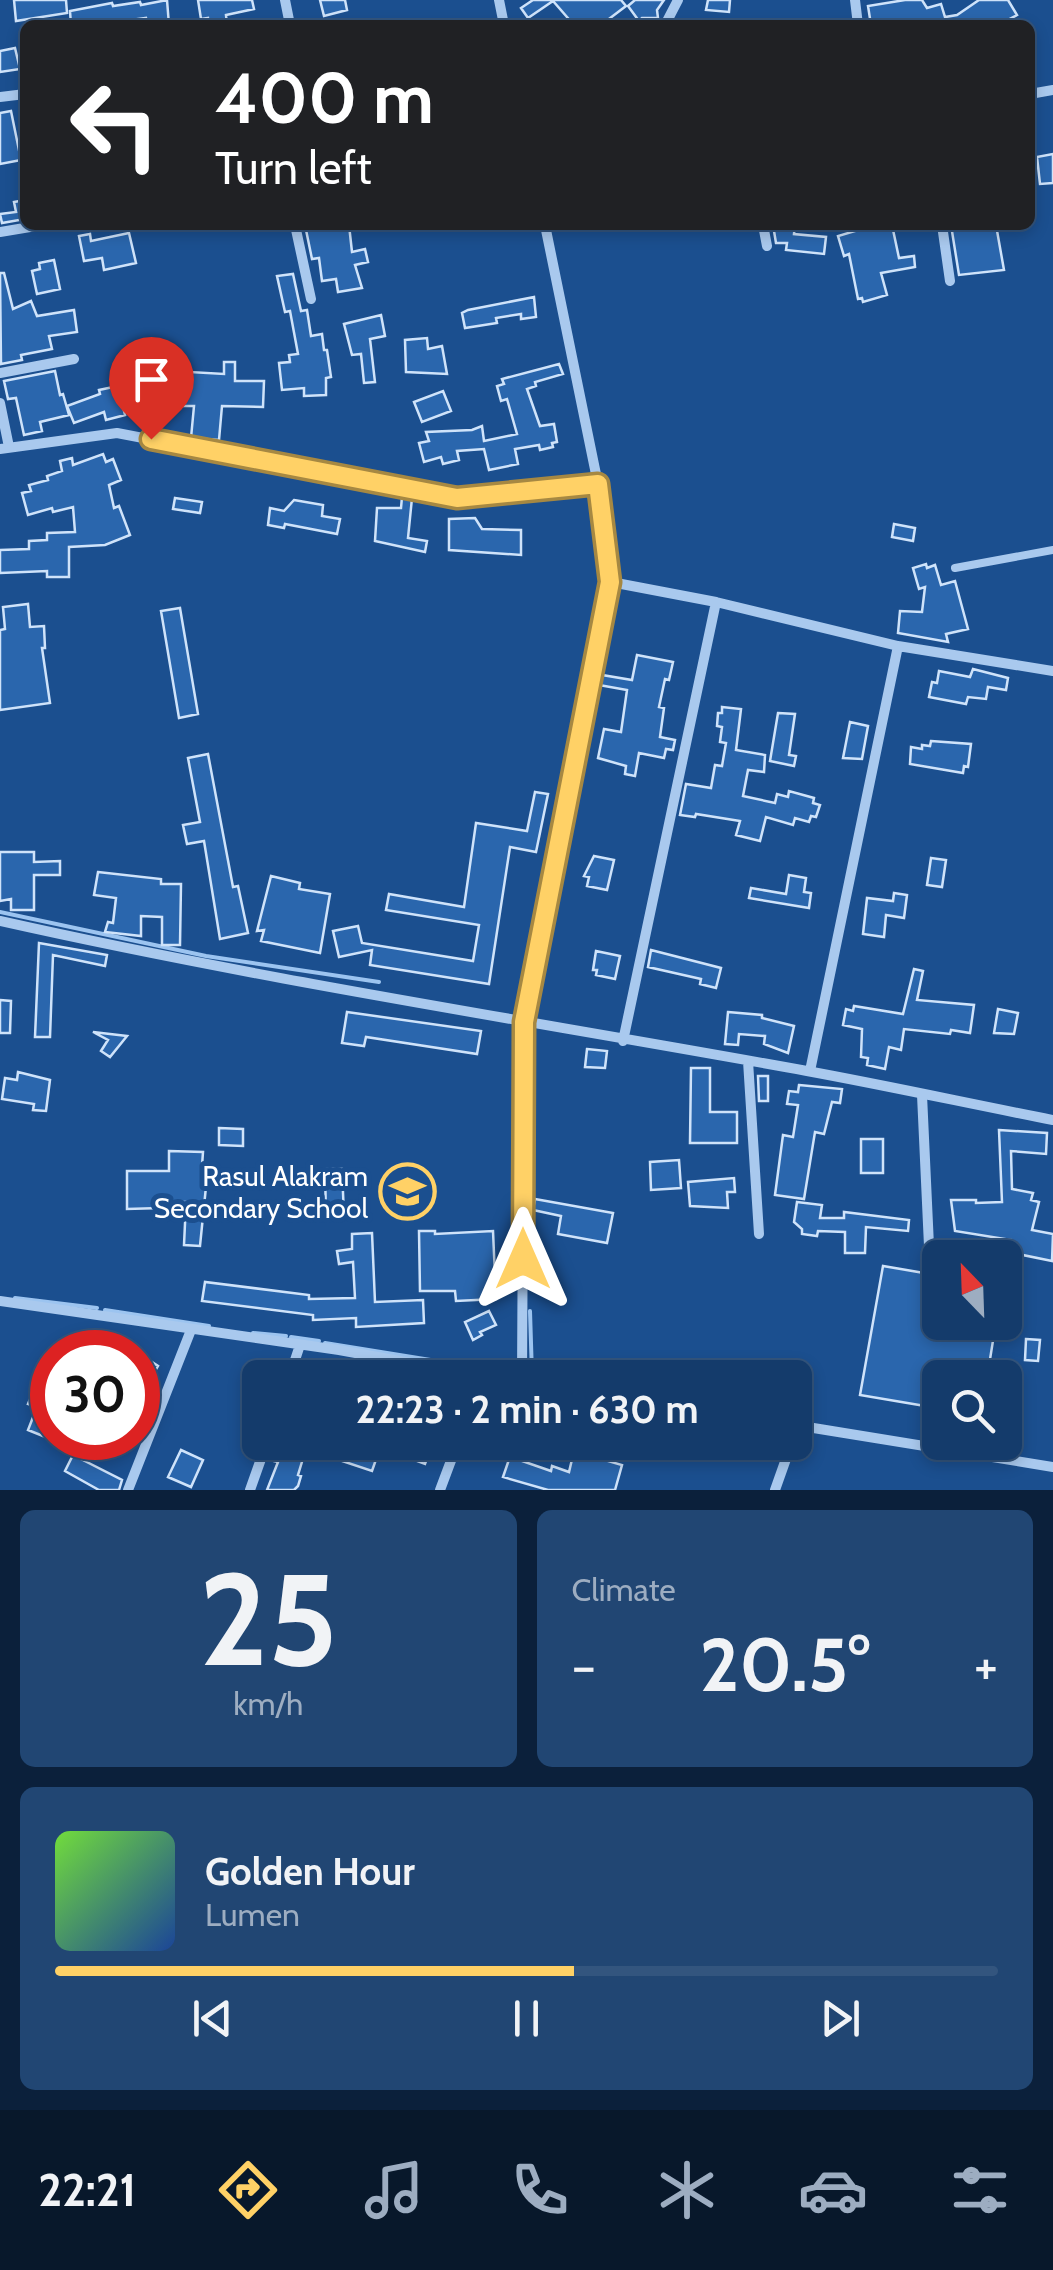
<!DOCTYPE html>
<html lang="en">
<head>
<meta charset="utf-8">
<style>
	:root { --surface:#143b6b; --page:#214673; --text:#f1f3f6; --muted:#9dadc1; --line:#33557e; --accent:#ffd166 }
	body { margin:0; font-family:Cabin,sans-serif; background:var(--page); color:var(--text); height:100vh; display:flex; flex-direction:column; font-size:38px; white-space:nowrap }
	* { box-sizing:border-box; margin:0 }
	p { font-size:32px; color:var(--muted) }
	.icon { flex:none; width:55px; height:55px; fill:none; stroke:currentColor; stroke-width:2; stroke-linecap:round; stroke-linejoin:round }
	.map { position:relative; height:1490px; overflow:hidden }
	.drawer { display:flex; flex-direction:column; gap:20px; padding:20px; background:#0b203b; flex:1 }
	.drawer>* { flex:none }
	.guide { position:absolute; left:20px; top:20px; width:1015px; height:210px; border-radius:15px; box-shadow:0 5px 15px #0003,0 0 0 2px var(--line); background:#202124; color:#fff; overflow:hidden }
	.needle { width:65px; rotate:337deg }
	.buttons { position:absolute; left:922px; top:1240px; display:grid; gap:20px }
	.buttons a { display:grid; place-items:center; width:100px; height:100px; border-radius:15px; background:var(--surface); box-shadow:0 5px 15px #0003,0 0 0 2px var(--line); font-size:50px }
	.speed { position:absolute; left:30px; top:1330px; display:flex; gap:20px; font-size:50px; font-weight:700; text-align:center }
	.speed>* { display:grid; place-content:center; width:130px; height:130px; border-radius:50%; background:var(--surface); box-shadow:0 5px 15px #0003,0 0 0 2px var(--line); line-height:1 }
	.speed .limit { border:15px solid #d22; background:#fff; color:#111 }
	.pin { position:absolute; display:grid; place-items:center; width:85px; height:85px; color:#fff; margin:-102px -42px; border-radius:50% 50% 50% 0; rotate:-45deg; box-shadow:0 0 10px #0007 }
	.pin .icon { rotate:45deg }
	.me { position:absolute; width:110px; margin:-55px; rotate:0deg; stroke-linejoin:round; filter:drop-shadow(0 0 8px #0008) }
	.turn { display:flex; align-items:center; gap:35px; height:210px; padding:0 30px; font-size:45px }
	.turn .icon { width:130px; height:130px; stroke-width:2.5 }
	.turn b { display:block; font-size:70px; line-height:85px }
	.big { font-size:75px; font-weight:700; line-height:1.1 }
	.drawer .widget { flex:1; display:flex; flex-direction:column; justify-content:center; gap:15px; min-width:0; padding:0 35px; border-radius:15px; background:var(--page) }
	.drawer .dial { align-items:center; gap:0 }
	.dial b { font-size:130px; line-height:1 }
	.song { display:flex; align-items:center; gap:30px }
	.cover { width:120px; height:120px; border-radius:15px; background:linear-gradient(135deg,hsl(100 70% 55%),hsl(220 70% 35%)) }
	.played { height:10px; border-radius:5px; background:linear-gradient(90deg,var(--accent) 55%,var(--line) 55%) }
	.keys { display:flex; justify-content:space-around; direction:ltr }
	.heat { display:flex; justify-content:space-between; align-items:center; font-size:55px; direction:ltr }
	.drawer .tiles { flex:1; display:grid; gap:20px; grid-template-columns:1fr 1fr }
	.widget:last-child { grid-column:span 2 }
	.trip { position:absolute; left:242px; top:1360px; width:570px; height:100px; border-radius:15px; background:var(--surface); box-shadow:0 5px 15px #0003,0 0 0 2px var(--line); font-weight:700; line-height:100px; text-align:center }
	.menu { display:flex; height:160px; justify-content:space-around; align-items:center; background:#08182b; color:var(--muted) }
	.menu .icon { width:70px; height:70px }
	.menu .selected { color:var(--accent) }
	.menu b { font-size:45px; color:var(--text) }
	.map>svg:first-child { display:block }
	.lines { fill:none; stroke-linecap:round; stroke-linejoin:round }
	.stream { stroke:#9cc4f0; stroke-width:4 }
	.building { fill:#2a66ad; stroke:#cfe3fa; stroke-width:2.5 }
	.service { stroke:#a9c9ee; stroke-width:8 }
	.minor { stroke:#a9c9ee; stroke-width:10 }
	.route-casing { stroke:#a68842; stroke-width:25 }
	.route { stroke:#ffd166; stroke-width:18 }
	.labels { text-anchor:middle; stroke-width:10; stroke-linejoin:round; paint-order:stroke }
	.poi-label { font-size:28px; fill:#fff; stroke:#1b4f8f; text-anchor:end }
</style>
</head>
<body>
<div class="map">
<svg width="1053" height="1490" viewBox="0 0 1053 1490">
	<rect width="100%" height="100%" fill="#1b4f8f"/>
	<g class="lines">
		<path class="stream" d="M0 912 206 956 379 982
			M15 1298 97 1308
			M105 1310 209 1326
			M530 1311 532 1375
			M253 1333 286 1336
			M291 1337 319 1341
			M325 1343 511 1373"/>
	</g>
	<path class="building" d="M14 0H66L67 13 16 21Z
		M167 0 169 25H148L146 18 116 22V25H71L70 11 112 3 113 6 140 2 141 5Z
		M198 0H252L254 9 226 15 227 25H209L208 18 201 19Z
		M320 0H345L347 10 324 16Z
		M533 0H621L626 6 601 25H574L553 1 528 18 521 8Z
		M635 0H664L657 10 658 18H642L639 21 628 6Z
		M708 0H730L729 12 706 10Z
		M905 0H922L927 8 941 4 945 17 957 15 979 0H1008L1017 15 998 25H923V22L871 25 868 6Z
		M15 48 20 69 0 72V51Z
		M11 111 21 160 0 164V113Z
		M1053 154V183L1040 184 1037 157Z
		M25 200V219L2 223 0 214 16 212 14 202Z
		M305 225H349L352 252 365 249 368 262 355 265 362 288 338 292 336 279 322 281 319 258 312 259Z
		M773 225H795L794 234 826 237 824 254 786 250 787 243H776Z
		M875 225H892L899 258 914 256 915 267 881 273 887 295 863 302 862 298 858 299 849 254 844 256 838 236Z
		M951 225H996L1004 270 959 275Z
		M129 233 136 263 104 270 102 258 84 261 79 236 90 234 91 241Z
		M54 260 60 289 37 294 32 271 40 269 39 263Z
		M0 273H4L13 309 31 301 37 316 74 310 77 332 49 336 52 349 21 355 22 360 1 364Z
		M293 274 301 311 307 310 311 336 322 334 324 350H327L331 377 326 378V395L304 396V388L282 390 279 363 290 362 289 355 298 354 290 311 285 312 277 276Z
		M534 297 536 317 521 319V314L496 318 497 323 465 328 462 313 468 310Z
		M381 315 385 336 370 339 375 382 364 383 361 354 352 355 344 324Z
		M427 338 428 349 442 346 447 374 406 372 405 340Z
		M224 362H235V381H264L263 407 222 406 219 440 191 438 194 406H146V393L122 385 184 383V376L189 377 190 372 224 374Z
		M559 364 563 374 535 382 536 386 527 389 540 426 554 424 557 442 552 443 553 447 540 450 539 445 515 449 518 464 489 470 484 449 457 451 459 460 443 464 441 457 424 462 419 443 429 441 426 432 472 430 482 426 484 441 517 434 507 399 501 401 497 386 504 384 502 379Z
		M55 371 60 395 63 394 69 415 40 422 42 431 24 435 16 398 8 399 4 381Z
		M118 386 125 415 106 420 104 412 74 423 67 406 100 394 99 390Z
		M443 391 451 411 422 422 414 402Z
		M103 454 106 462 113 459 121 480 109 485 114 508 119 506 130 535 105 545 69 547V577H47V571L0 573V550L29 549V541L47 540V533L75 532 73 507 53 512 52 508 28 515 22 493 31 491 29 485 48 480 47 476 62 471 60 461 72 458 73 465Z
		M402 497 412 498 408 538 427 541 425 552 375 541 377 508H401Z
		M175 498 202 502 200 513 173 509Z
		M294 500 323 505 322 516 340 519 337 534 285 524 284 528 268 525 270 508 284 511Z
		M475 518 482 529 521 530V555L449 550V519Z
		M894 524 915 528 913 541 892 537Z
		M926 564 927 568 935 565 941 585 955 581 968 629 946 634 948 642 898 633 900 611 922 612 925 587 919 589 913 568Z
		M28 604 30 627 44 626 45 648H42L50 703 0 710V630L5 629 3 607Z
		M180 608 198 714 179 718 161 611Z
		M637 655 673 662 669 680 665 679 659 707 664 708 660 737 675 740 673 750 666 749 664 758 639 753 635 776 625 774 626 766 598 758 604 729 621 732 627 690 599 685 602 675 632 680Z
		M973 669 1008 678 1006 690 988 687 986 699 968 697 966 704 929 697 932 682 937 683 939 671 970 677Z
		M722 707 741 709 736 750 765 755 764 772 748 770 743 796 775 803 777 794 788 797 789 791 814 798 813 803 820 805 816 817 811 816 809 822 795 818 793 825 766 817 760 841 736 835 740 821 696 814 695 817 680 815 686 784 711 788 715 765 722 766 726 743 720 742 722 727 717 726 718 713H722Z
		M778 713 795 714 789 755 796 756 794 766 770 761Z
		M850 722 868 726 862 759 843 758Z
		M931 741 971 744 968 767 964 766 963 773 910 764 911 747 922 749V745L930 746Z
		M208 754 233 887 238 886 248 933 220 939 204 841 187 844 183 825 200 822 188 758Z
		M535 792 548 794 536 852 510 847 489 984 370 965 372 950 339 957 333 931 358 926 362 943 473 961 479 925 386 910 389 894 464 907 476 823 527 831Z
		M0 852H34V862L60 861V875H34V910H11V899L0 901Z
		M594 856 614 860 607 890 587 886 589 877 584 876Z
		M931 858 946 860 942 887 927 885Z
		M98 872 161 879V884H181L180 945H162V917L141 916V936L105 932 108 922 113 923 116 898 94 895Z
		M789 875 806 878 804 892 811 893 809 908 749 898 751 888 786 894Z
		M271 876 300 883 299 889 330 894 320 953 261 941 264 930 257 931Z
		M894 893 907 895 904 918 886 915 884 937 863 934 867 898 893 901Z
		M39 943 107 955 105 966 53 955 50 1037H35Z
		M651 950 721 968 716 988 700 984 701 979 648 967Z
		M596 951 620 956 615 979 596 975 597 970H593Z
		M914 969 923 971 917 1000 974 1005 970 1033 951 1030 950 1034 904 1029 901 1050 889 1047 885 1069 867 1065 868 1058 861 1057 862 1029 843 1025 846 1009 853 1011 854 1006 903 1014Z
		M0 1000 11 1001 10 1033H0Z
		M998 1009 1018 1013 1014 1034 994 1033Z
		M347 1012 481 1031 477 1054 366 1037 364 1046 342 1043Z
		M728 1012 762 1015V1018L794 1026 788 1053 764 1044 765 1036 739 1034 738 1045 725 1044Z
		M93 1032 127 1036 110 1057 101 1051 108 1040Z
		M587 1049 607 1051 605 1068 585 1067Z
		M691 1068H710V1112H737V1143H690Z
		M18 1072 50 1080 46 1111 33 1110 34 1104 2 1099 5 1078 17 1080Z
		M758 1076H768V1101H759Z
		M799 1085 842 1089 840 1103 832 1102 824 1134 815 1132 804 1199 775 1195 783 1135 793 1137 798 1105 787 1104 789 1091 798 1092Z
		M219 1128 243 1129V1146L219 1145Z
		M999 1130 1047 1133 1046 1154 1011 1151 1012 1189 1033 1193 1031 1200 1039 1202 1032 1230 1053 1234 1052 1261 1008 1252 1011 1240 955 1231 951 1200H976V1203L1002 1202Z
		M861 1139H883V1173H861Z
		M169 1151 203 1152 202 1166 208 1167 200 1246 184 1245 186 1202H161V1208L127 1209V1171H169Z
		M679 1160 681 1188 651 1190 650 1162Z
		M325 1169H342L344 1216 326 1217Z
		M734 1178 735 1192H727L728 1208 690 1206 688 1182Z
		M535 1199 613 1213 607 1243 558 1234 561 1216 533 1210Z
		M797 1202 822 1205 820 1218H844V1212L909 1220 908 1231 866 1227 865 1253H845V1232L818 1231 817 1236 802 1234V1229L794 1222Z
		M419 1231H435V1234L493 1231 496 1299 456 1301 455 1291H420Z
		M372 1233 375 1302 423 1300 424 1323 356 1327V1318L313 1320V1315L202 1301 205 1282 309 1295V1299L355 1298 353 1262 339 1264 337 1251 352 1249V1234Z
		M937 1248 940 1249V1322H996L987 1378H940L937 1408 860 1395 883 1266 930 1274Z
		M489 1311 496 1325 480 1332 482 1335 473 1340 465 1322Z
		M1026 1339 1040 1340 1038 1361 1025 1360Z
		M138 1353 158 1366 138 1400Z
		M35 1387 52 1393V1426L48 1438 28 1430 37 1407 28 1404Z
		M81 1438H120L107 1455Z
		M276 1442H308L298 1475 301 1476 298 1486 294 1490H267L278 1462 270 1460Z
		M348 1442H375L373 1446 380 1448 372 1471 342 1461Z
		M406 1442H433L425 1464 401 1455Z
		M477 1442H514L510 1455Z
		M513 1448 525 1452 522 1461 551 1471 552 1466 569 1472 574 1451 622 1465 615 1490H548L503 1477Z
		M181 1450 203 1460 191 1487 168 1477Z
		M73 1455 122 1480 119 1490H99L65 1471Z"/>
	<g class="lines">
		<path class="service" d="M955 568 1053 550"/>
		<path class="minor" d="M285 0 290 25
			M499 0 504 25
			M855 0 858 25
			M485 25 503 23
			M665 25 678 0
			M1030 94 1053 90
			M0 97 25 94
			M295 225 311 299
			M763 225 767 246
			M942 225 950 281
			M0 232 42 225
			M0 373 74 359
			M0 403 9 447
			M0 449 117 433 457 498 598 484
			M611 582 716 602 898 646 1053 671
			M0 921C267 981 538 1022 807 1071 889 1086 971 1104 1053 1120
			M623 1041 716 602
			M748 1061 759 1234
			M810 1071 898 646
			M922 1095 929 1246
			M0 1301 339 1350 494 1378
			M289 1378 300 1345
			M522 1378 524 1022 611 582 598 484 545 225
			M795 1425 1053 1467
			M128 1490 191 1330
			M250 1490 267 1442
			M440 1490 458 1442
			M775 1490 792 1442"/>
	</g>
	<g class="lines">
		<defs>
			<path id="route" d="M151 439 457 498 598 484 610 582 524 1022 523 1259"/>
		</defs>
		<use href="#route" class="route-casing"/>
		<use href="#route" class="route"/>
	</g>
	<defs>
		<symbol id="school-ring" viewBox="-11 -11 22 22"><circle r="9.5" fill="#1b4f8f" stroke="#ffd166" stroke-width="1.5"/><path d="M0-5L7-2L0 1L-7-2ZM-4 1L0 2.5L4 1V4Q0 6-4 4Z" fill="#ffd166"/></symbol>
	</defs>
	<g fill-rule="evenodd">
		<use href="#school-ring" x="376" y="1160" width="63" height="63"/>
	</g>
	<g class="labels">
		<g class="poi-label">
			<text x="368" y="1186">Rasul Alakram<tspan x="368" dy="32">Secondary School</tspan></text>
		</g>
	</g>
</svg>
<div class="buttons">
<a><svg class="needle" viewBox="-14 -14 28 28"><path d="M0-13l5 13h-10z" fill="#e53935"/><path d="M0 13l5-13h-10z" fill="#9dadc1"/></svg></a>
<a><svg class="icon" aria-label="search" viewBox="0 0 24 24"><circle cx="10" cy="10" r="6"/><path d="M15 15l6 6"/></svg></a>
</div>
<div class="speed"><div class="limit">30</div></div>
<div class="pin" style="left:151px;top:439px;background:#d93025"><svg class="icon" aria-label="arrive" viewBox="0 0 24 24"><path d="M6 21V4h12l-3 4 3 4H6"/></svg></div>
<svg class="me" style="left:523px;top:1259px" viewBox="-20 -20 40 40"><path d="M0-17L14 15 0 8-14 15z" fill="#ffd166" stroke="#fff" stroke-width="4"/></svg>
<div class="trip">22:23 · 2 min · 630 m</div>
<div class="guide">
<div class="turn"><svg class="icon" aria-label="left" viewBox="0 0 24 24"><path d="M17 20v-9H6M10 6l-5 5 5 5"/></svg><div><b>400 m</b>Turn left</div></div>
</div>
</div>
<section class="drawer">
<div class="tiles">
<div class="widget dial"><b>25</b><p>km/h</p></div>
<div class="widget"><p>Climate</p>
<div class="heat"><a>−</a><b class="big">20.5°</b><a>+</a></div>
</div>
<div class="widget">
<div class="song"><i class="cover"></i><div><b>Golden Hour</b><p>Lumen</p></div></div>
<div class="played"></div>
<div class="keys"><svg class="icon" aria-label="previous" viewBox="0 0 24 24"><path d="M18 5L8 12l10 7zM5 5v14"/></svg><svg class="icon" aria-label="pause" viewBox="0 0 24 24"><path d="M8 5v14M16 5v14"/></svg><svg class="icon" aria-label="next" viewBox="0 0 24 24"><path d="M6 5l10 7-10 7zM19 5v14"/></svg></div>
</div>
</div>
</section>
<nav class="menu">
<b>22:21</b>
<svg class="icon selected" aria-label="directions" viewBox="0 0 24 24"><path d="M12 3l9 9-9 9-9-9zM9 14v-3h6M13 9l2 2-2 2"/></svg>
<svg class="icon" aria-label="music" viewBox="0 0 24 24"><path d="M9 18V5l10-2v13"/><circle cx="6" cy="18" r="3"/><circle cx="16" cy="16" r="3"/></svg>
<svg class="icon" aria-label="phone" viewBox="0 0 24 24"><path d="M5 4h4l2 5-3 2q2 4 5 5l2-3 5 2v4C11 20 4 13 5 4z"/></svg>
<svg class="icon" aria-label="climate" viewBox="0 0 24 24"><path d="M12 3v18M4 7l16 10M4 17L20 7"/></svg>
<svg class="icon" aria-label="car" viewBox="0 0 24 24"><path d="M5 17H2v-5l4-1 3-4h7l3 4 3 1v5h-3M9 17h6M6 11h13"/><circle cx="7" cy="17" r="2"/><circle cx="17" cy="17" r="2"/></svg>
<svg class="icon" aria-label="filters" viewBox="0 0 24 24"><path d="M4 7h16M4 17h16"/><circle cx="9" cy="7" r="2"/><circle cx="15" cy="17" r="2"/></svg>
</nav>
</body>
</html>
